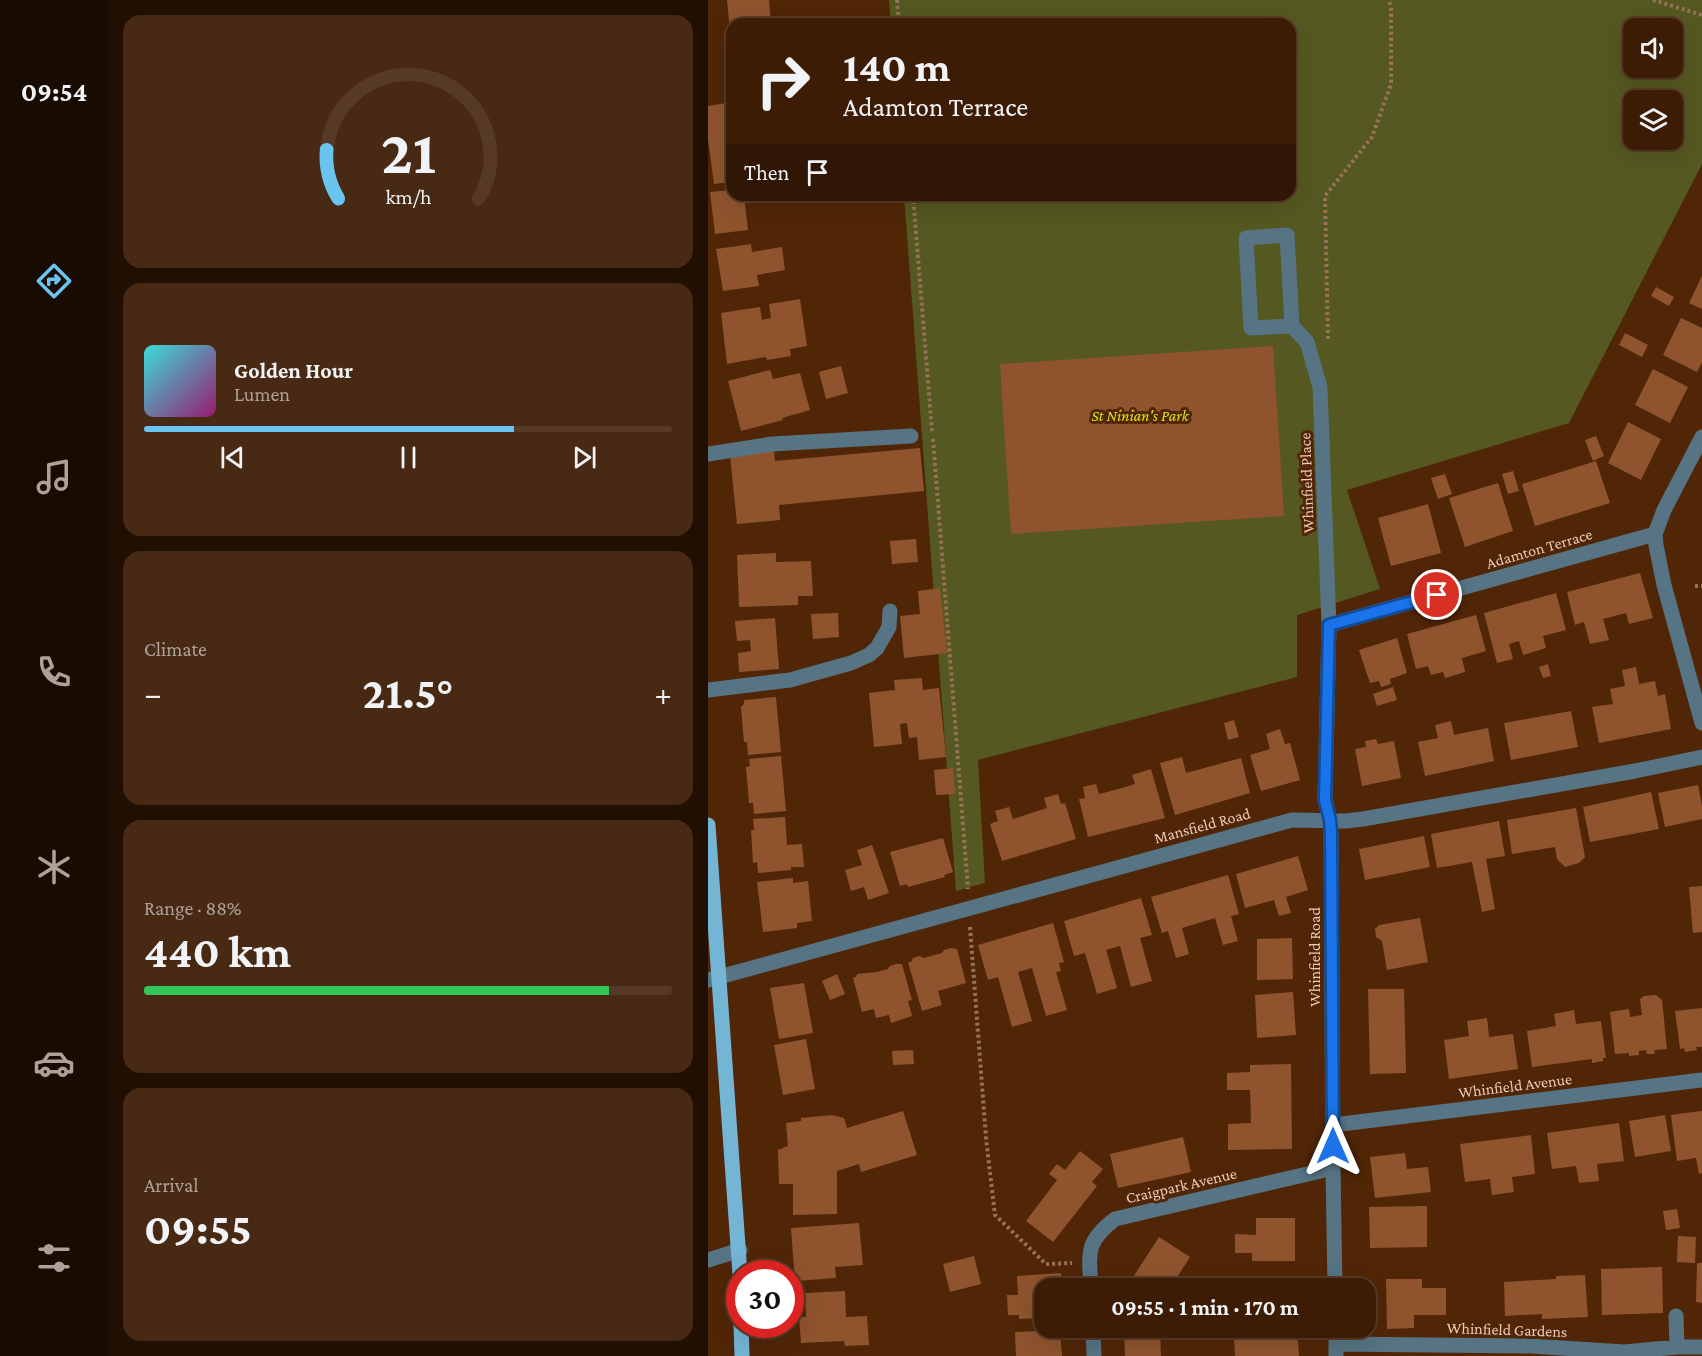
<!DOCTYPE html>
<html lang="en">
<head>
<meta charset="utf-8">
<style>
	:root { --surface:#3d1c05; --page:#482913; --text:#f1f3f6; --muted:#ada19a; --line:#563a27; --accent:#69c4f0 }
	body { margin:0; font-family:"Crimson Pro",serif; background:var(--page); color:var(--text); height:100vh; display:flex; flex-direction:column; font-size:22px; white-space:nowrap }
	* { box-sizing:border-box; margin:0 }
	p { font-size:20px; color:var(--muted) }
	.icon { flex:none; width:33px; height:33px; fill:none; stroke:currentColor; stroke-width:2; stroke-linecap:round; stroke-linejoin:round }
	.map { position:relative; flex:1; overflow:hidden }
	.panel { display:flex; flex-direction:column; gap:15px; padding:15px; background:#220f03; width:600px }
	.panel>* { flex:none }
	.guide { position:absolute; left:18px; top:18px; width:570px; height:183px; border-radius:18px; box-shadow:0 6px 24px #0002,0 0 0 2px var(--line); background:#3d1c05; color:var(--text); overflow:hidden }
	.buttons { position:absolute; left:915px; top:18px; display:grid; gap:12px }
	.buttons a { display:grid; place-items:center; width:60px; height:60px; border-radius:12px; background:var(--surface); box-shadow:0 6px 24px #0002,0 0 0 2px var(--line); font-size:30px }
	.speed { position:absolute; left:18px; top:1260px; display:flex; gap:12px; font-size:30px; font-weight:700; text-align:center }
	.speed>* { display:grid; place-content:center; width:78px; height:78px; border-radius:50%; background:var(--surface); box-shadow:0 6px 24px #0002,0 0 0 2px var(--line); line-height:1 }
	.speed .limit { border:9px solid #d22; background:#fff; color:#111 }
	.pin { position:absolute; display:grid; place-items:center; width:51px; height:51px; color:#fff; margin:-26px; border:3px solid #fff; border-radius:50%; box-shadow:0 2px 6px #0007 }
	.me { position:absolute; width:66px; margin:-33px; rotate:0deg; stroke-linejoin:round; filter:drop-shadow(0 0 4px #0008) }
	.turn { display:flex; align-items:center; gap:21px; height:126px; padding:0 18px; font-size:27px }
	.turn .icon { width:78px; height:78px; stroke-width:2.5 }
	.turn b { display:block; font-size:42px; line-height:51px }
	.then { display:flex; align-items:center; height:57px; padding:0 18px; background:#0003; gap:12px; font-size:22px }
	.big { font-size:45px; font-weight:700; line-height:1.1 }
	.panel .card { flex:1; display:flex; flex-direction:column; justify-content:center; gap:9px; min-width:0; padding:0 21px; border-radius:18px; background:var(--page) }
	.panel .dial { align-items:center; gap:0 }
	.dial svg { height:156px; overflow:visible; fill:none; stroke:var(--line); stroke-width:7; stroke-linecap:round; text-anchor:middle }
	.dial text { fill:var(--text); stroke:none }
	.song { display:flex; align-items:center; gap:18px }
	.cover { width:72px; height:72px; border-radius:9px; background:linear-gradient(135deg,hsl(180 70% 55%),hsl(320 70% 35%)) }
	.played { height:6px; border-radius:3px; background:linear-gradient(90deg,var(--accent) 70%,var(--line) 70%) }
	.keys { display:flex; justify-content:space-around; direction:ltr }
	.heat { display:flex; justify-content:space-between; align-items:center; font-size:33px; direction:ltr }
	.charge { height:9px; border-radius:4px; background:linear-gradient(90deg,#34c759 88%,var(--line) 0) }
	.trip { position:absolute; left:326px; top:1278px; width:342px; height:60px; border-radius:18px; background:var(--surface); box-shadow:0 6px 24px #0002,0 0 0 2px var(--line); font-weight:700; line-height:60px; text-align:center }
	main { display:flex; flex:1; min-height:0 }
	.dock { display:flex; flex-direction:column; width:108px; justify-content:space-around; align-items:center; background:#180b02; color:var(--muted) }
	.dock .icon { width:42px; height:42px }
	.dock .current { color:var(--accent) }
	.dock b { font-size:27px; color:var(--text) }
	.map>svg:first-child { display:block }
	.green { fill:#555821; fill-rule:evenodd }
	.building { fill:#8f542e }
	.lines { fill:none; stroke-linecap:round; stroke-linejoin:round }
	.path { stroke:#987157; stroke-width:4; stroke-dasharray:3 3; stroke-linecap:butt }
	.minor { stroke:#567484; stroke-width:15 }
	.major { stroke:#74b4d5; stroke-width:15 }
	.route-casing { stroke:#114b97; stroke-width:15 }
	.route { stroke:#1a73e8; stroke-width:10 }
	.labels { text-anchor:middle; stroke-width:6; stroke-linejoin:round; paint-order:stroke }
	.park-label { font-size:16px; font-style:italic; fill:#dbe11c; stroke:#512607 }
	.street-label { font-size:16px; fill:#eccab6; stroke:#512607 }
</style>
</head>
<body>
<main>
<nav class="dock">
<b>09:54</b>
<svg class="icon current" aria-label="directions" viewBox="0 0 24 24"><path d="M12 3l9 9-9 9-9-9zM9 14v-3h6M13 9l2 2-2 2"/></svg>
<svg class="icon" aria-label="music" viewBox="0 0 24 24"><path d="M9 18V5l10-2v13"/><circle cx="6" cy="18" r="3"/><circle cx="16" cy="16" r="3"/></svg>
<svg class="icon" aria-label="phone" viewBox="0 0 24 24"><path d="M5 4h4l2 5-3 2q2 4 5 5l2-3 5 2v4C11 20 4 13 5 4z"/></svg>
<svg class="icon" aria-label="climate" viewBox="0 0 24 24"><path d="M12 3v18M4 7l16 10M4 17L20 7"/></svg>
<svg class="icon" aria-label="car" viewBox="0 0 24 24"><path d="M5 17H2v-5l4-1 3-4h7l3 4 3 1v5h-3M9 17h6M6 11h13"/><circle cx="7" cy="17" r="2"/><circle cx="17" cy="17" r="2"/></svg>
<svg class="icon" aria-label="filters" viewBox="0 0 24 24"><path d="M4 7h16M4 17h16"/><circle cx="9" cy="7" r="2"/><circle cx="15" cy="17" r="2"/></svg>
</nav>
<section class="panel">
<div class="card dial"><svg viewBox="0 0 100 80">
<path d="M14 69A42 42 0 1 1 86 69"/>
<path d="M14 69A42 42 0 0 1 8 44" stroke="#69c4f0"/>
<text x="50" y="56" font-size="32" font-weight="700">21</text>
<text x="50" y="72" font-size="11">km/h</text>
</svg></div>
<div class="card">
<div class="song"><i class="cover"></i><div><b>Golden Hour</b><p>Lumen</p></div></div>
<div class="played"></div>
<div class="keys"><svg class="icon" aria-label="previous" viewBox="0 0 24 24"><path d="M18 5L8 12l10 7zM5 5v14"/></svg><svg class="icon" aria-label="pause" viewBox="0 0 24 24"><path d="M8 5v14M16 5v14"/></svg><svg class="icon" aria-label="next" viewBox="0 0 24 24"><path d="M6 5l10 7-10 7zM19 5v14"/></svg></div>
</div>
<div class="card"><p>Climate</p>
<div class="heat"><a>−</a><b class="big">21.5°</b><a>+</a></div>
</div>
<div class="card"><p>Range · 88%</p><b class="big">440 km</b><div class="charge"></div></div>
<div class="card"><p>Arrival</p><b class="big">09:55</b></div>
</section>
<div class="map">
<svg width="994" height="1356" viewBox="0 0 994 1356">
	<rect width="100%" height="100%" fill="#512607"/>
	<path class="green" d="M181 0H994V164L861 423 639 490 672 589 589 615V677L270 760 277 883 248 891 196 195H582V24H183ZM926 28H964V68H926ZM926 100H964V140H926Z"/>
	<path class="building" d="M19 0H61L63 24H24V31H22Z
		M24 102V182L6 184 0 139V106Z
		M24 190V195H36L40 230 7 234 2 192Z
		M43 244 44 252 74 247 77 270 49 275 51 286 15 291 8 249Z
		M994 276V309L981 303Z
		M948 287 966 297 961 306 943 296Z
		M92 299 99 346 82 349 83 356 59 360 58 357 19 364 13 313 52 307 54 320 63 318 61 304Z
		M973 318 994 328V362L989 372 955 355Z
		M917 333 940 345 934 357 911 345Z
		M565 346 576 516 303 534 292 364Z
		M133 366 140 393 118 399 111 372Z
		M945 369 980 387 962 423 927 405Z
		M62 370 65 379 92 373 102 410 74 418 75 420 33 431 20 381Z
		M920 422 953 439 933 480 900 463Z
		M888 436 896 456 885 461 877 440Z
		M212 448 216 491 71 505 72 520 29 524 22 455 66 451 67 461Z
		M888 461 902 503 827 526 814 484Z
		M805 471 811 491 800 494 794 474Z
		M737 474 744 494 730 499 723 478Z
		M790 483 805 531 757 547 741 498Z
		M720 504 733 553 683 566 670 518Z
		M208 539 210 562 184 564 182 541Z
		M68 553V562L103 561 105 596H90V605L31 607 29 555Z
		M932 573 945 618 921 624 918 613 895 619 901 640 882 644 876 622 867 625 859 592Z
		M232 588 239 653 196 658 192 616 212 614 210 591Z
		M848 593 858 630 835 636 838 648 815 655 811 641 801 644 805 659 789 663 776 613Z
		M130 613 131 637 105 639 103 614Z
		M768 615 778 651 754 658 757 672 737 678 735 672 723 675 720 666 708 669 699 634Z
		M67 618 71 669 31 672 30 653 43 651 42 640 29 641 27 621Z
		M689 638 699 673 682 679 683 684 673 687 671 681 662 683 651 650Z
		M840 664 843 676 835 678 831 667Z
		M928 667 931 684 947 681 950 696 957 694 963 729 891 743 884 707 905 704 902 689 917 686 914 670Z
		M214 678 215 690 231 688 238 757 211 760 209 737 201 738 199 723 192 724 194 744 166 747 161 693 187 690 186 680Z
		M685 687 689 700 669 706 665 694Z
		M68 697 73 752 40 755 39 742H36L33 707 36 704V700Z
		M863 711 870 747 803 760 796 723Z
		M526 720 531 737 520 740 516 723Z
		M743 721 746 735 780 728 786 761 717 776 710 742 730 738 727 725Z
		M572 729 577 744 582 743 592 780 553 791 542 755 562 749 558 734Z
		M668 739 670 744 686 741 693 778 654 786 647 749 658 747 657 741Z
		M73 756 78 811 46 814 45 803H41L38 767 42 766 41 759Z
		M474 757 478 773 533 758 542 793 467 815 452 763Z
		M245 768 247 794 228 795 226 770Z
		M443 769 457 818 380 837 371 799 377 798 375 787 388 784 391 794 407 790 427 784 424 775Z
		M990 785 994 806V819L957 827 950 793Z
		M943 792 951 829 882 842 875 807Z
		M350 794 353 804 357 803 368 839 294 861 282 824 290 821 287 811 301 807 305 819 339 808 336 798Z
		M868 808 877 857 871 863 857 867 849 859 847 847 804 854 799 820Z
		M77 817 79 845 94 844 96 867H83V870L50 873 49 862 45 863 43 830H46L45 819Z
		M791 821 797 856 778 859 787 909 774 912 764 862 729 868 723 834Z
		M716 836 722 867 657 880 651 849Z
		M235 838 245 872 236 875 237 877 200 887 199 884 192 886 182 852Z
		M164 845 181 893 160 900 156 887 143 891 137 870 154 865 149 850Z
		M590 856 600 890 578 897 583 913 571 916 566 900 537 908 528 874Z
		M520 875 531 914 523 916 530 941 515 945 507 918 474 928 481 954 468 958 460 931 454 933 443 897Z
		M85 878V883L100 881 104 921 89 923V928L55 932 49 882Z
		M994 886V932L985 933 981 887Z
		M433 898 444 935 432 938 444 981 423 987 412 946 398 950 409 988 389 994 377 953 366 956 356 921Z
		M712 918 720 962 679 970 674 941 668 937 667 929 671 925Z
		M345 923 356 962 351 963 353 971 348 972 359 1010 338 1016 324 968 310 972 324 1021 304 1027 290 977 280 980 270 945Z
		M584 938 585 979 549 980V939Z
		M243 948 249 949 258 983 230 991 234 1005 214 1011 200 962H203L205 958 211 956 216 958 223 956 234 953 236 950Z
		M188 964H194L204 1000 200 1001 204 1016 183 1023 181 1015 168 1018 166 1009 154 1012 145 978 148 977 149 974 169 972 180 969 182 966Z
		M129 974 137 994 122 1000 114 981Z
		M96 983 105 1033 71 1039 62 988Z
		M660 989H696L698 1073 662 1074Z
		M585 992 588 1035 549 1038 547 995Z
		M948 995 954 1000 959 1049 946 1050 947 1054H939L938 1050 931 1051V1055L921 1056V1053L907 1054 902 1012 921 1009 922 1017 934 1015 932 999 936 996Z
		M994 1008V1047H988L989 1050 977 1052 976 1048 972 1049 967 1011Z
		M866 1010 868 1024 893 1021 898 1058H895V1061L884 1063V1059L824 1067 819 1031 848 1026 846 1014Z
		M779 1018 781 1037 805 1034 810 1069 741 1079 736 1040 761 1036 759 1021Z
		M98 1039 107 1089 75 1095 66 1045Z
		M205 1050 206 1064 185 1065 184 1051Z
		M583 1064 584 1149 520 1150V1124L543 1123 542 1090H519V1073L542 1072V1065Z
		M195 1111 209 1155 153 1172 151 1164 129 1171V1214L85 1215V1184H71L70 1150 80 1146 78 1123 93 1121V1118L124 1115 136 1118 139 1128Z
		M993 1111H994V1173L991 1174 988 1158 969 1161 963 1115Z
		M957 1115 963 1151 927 1157 921 1121Z
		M911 1123 916 1161 889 1164 891 1181 871 1183 868 1166 844 1169 839 1133Z
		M823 1135 827 1174 804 1177 806 1192 784 1195 782 1179 757 1182 752 1144Z
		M475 1137 483 1172 410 1188 402 1154Z
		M372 1151 395 1169 384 1182 389 1186 345 1242 318 1221 349 1180 341 1174 349 1164 357 1170Z
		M697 1153 699 1169 720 1167 723 1192 667 1198 662 1157Z
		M719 1206V1247L662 1248 661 1207Z
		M969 1209 972 1228 958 1230 955 1211Z
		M548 1218H587V1261H544V1253H527V1234L548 1235Z
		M151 1223 155 1265 127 1267 128 1278 87 1281 83 1228Z
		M970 1236 988 1237 987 1263 969 1262Z
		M451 1237 482 1257 463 1287 465 1288H418Z
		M266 1256 273 1284 242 1292 235 1264Z
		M989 1263H994V1303L988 1302Z
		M954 1267 955 1313 894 1315 893 1269Z
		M353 1273 354 1288H336V1318L311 1319V1315H300L299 1295H310L309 1276Z
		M877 1275 880 1317 834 1319V1314L797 1316 796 1282 848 1279V1276Z
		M678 1279H714V1288H738V1315H706V1328L679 1329Z
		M587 1282 588 1288H548V1283Z
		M137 1291 138 1317 159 1316 161 1345 137 1346 136 1341 93 1343 91 1317H98L97 1293Z
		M550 1328H589L591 1356H527L526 1339 550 1337Z
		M352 1330 354 1356H308L307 1332Z
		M452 1330 453 1356H417L416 1332Z"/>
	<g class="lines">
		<path class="path" d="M189 0 191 24
			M945 0 994 15
			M205 195 224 431
			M620 339 617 196 664 137 683 84V8L681 0
			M225 439 260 889
			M987 586H994
			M262 927 278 1138 287 1215 338 1264 364 1263"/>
		<path class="minor" d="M579 235 584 326 543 328 538 238Z
			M584 326 599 342 612 387 621 625 617 800 622 820 623 833 625 1168 627 1288
			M994 437 956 510 947 534 948 545 956 585 994 723
			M0 454 64 444 203 436
			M621 625 947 534
			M0 690 82 680 143 663 161 655 169 648 181 627 182 611
			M0 980 584 820 638 821 655 819 927 771 994 757
			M625 1125 994 1080
			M0 1260 32 1250
			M383 1288C381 1253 377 1242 407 1219L625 1168
			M968 1316 969 1347
			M385 1328 386 1356
			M628 1328V1356
			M628 1344 823 1346 916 1352 969 1347H994"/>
		<path class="major" d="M0 825 32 1274
			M33 1324 34 1356"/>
	</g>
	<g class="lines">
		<defs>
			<path id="route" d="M625 1146 623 833 622 820 617 800 621 625 729 595"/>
		</defs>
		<use href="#route" class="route-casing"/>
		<use href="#route" class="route"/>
	</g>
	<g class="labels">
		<g class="park-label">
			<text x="432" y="421">St Ninian's Park</text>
		</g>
		<g class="street-label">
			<text transform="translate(598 483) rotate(-92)" y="6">Whinfield Place</text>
			<text transform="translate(831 548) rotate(-16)" y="6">Adamton Terrace</text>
			<text transform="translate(494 825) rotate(-15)" y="6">Mansfield Road</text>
			<text transform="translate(606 957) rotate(-90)" y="6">Whinfield Road</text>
			<text transform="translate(807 1085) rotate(-7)" y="6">Whinfield Avenue</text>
			<text transform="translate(473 1185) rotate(-13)" y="6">Craigpark Avenue</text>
			<text transform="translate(799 1329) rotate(2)" y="6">Whinfield Gardens</text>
		</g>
	</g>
</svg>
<div class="buttons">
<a><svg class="icon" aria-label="sound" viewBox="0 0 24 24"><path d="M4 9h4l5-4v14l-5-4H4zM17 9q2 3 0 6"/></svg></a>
<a><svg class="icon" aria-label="layers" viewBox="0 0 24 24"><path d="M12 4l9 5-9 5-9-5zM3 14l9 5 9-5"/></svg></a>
</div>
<div class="speed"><div class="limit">30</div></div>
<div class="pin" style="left:729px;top:595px;background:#d93025"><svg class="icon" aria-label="arrive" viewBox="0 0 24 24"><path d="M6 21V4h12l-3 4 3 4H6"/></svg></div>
<svg class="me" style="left:625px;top:1146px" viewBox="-20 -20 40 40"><path d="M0-17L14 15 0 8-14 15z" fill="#1a73e8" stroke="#fff" stroke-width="4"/></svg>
<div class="trip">09:55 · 1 min · 170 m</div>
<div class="guide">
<div class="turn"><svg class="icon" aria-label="right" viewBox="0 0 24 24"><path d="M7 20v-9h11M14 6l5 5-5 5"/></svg><div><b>140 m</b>Adamton Terrace</div></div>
<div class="then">Then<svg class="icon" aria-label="arrive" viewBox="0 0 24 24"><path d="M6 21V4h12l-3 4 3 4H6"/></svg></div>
</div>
</div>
</main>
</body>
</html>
